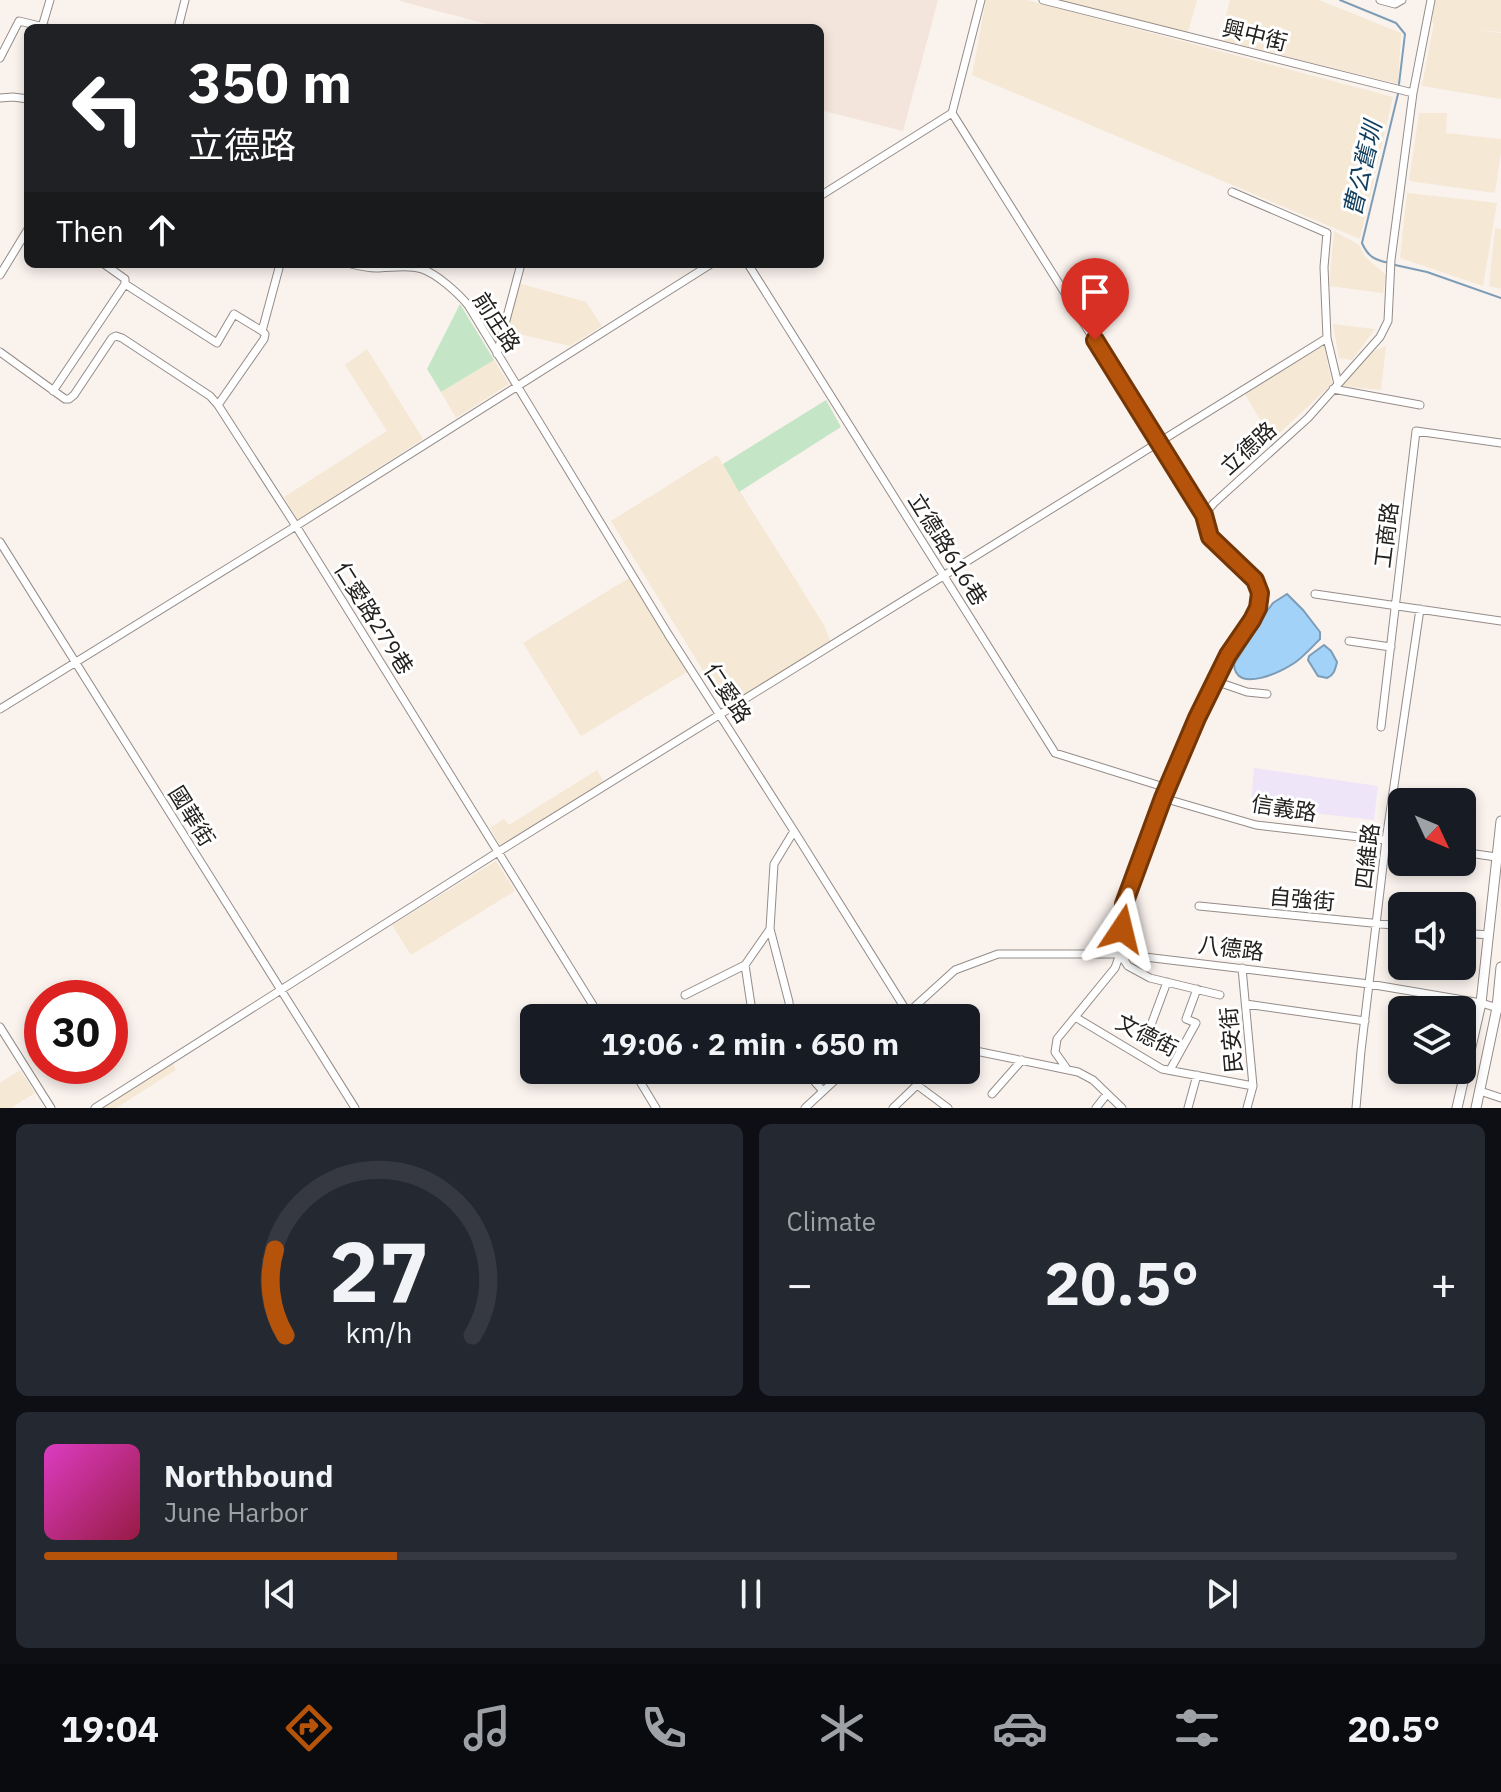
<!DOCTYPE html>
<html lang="en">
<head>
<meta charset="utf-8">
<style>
	:root { --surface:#171b24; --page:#242831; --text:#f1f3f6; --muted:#9ea1a6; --line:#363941; --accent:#b45309 }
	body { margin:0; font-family:"IBM Plex Sans","Noto Sans TC",sans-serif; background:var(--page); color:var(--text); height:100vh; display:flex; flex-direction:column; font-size:30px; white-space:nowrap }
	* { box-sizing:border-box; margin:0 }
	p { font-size:26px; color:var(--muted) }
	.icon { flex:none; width:44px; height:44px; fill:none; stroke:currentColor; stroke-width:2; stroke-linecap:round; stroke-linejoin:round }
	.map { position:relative; height:1108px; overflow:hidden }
	.side { display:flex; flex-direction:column; gap:16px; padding:16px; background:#0d0f14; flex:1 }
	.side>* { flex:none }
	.guide { position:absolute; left:24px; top:24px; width:800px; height:244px; border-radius:12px; box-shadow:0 4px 12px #0003; background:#202124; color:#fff; overflow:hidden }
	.needle { width:52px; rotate:134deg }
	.buttons { position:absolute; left:1388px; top:788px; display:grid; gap:16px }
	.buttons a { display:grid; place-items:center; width:88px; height:88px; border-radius:12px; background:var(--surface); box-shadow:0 4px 12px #0003; font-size:40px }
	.speed { position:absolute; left:24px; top:980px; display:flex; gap:16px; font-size:40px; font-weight:700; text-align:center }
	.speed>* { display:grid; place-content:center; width:104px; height:104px; border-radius:50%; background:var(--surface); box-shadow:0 4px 12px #0003; line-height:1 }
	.speed .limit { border:12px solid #d22; background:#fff; color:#111 }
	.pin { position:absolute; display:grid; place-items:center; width:68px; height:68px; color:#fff; margin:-82px -34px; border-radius:50% 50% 50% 0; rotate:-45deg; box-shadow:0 0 8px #0007 }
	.pin .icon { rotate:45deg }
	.me { position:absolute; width:88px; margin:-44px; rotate:10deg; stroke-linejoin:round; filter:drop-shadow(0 0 6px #0008) }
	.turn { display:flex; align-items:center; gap:28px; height:168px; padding:0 32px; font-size:36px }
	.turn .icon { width:104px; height:104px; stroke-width:2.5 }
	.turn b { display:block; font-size:56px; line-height:68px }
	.then { display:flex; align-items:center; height:76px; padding:0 32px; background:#0003; gap:16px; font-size:30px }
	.big { font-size:60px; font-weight:800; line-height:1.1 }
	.side .widget { flex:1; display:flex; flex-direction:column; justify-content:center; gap:12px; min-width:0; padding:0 28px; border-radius:12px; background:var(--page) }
	.side .dial { align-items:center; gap:0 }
	.dial svg { height:208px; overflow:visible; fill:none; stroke:var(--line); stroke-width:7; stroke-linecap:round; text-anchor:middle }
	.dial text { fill:var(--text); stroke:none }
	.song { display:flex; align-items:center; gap:24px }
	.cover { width:96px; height:96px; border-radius:12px; background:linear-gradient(135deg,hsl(310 70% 55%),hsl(340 70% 35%)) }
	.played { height:8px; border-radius:4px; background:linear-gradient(90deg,var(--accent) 25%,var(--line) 25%) }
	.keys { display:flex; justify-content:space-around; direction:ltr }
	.heat { display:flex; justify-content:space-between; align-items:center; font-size:44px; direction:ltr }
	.side .tiles { flex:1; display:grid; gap:16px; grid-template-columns:1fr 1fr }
	.widget:last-child { grid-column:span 2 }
	.trip { position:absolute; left:520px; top:1004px; width:460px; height:80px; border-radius:12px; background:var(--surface); box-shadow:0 4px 12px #0003; font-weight:800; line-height:80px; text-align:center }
	.tab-bar { display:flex; height:128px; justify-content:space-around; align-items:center; background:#090b0e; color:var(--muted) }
	.tab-bar .icon { width:56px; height:56px }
	.tab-bar .current { color:var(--accent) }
	.tab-bar b { font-size:36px; color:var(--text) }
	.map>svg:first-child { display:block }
	.built { fill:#f4e5dc }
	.industrial { fill:#f5e8d4 }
	.education { fill:#efe5f9 }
	.green { fill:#c4e6c6 }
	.water { fill:#a3d2f8; stroke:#7d9db7; stroke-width:2 }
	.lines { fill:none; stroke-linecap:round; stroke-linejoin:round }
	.stream { stroke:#7d9db7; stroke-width:2 }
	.minor-casing { stroke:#948c88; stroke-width:9 }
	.major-casing { stroke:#948c88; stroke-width:11 }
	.minor { stroke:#fff; stroke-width:7 }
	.major { stroke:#fff; stroke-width:9 }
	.route-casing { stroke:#753606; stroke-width:20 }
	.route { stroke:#b45309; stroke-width:14 }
	.labels { text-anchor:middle; stroke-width:6; stroke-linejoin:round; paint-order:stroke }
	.street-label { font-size:22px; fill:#24211f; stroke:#fff }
	.water-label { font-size:24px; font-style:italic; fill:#123f5e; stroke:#fff }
</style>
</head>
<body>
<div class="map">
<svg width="1501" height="1108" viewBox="0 0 1501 1108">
	<rect width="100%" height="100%" fill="#faf2ed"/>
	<path class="built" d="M401 0H938L903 131 820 110V28H502L400 1Z"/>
	<path class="industrial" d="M986 0H1027L1393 97 1360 239 972 75Z
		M1062 0H1197L1188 32 1062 2Z
		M1230 0H1319L1401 33 1398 84 1220 40Z
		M1435 0H1501V32L1474 29 1501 33V99L1422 86 1434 23 1432 22Z
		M1419 113H1447L1446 133 1501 139V152L1495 193 1409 181Z
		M1407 193 1497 203 1483 286 1400 258Z
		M1495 228 1501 229V289L1489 286Z
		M1334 231 1359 245 1365 257 1386 275 1383 293 1329 286Z
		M518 283 586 302 602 326 570 346 507 331Z
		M1333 324 1375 329 1352 360 1339 358Z
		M1324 345 1332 384 1272 440 1245 394Z
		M1386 346 1381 390 1342 386 1373 351Z
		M367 349 423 439 297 520 284 497 387 431 345 365Z
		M494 360 509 384 456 418 441 392Z
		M717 455 824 625 830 641 726 708 611 521Z
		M629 578 687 672 581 736 523 643Z
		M597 770 604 782 501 847 490 828 504 819 509 825Z
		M496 861 515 891 411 955 392 925Z
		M171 1061 176 1070 116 1108H94Z
		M20 1070 35 1093 11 1108H0V1083Z"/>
	<path class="education" d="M1254 768 1378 786 1374 820 1251 806Z"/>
	<path class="green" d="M460 304 494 360 441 392 427 369Z
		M826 400 841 427 739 492 723 464Z"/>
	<path class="water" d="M1287 594 1303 610 1320 632V639C1313 646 1305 655 1297 661 1284 671 1235 695 1234 664L1267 611 1273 603Z
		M1324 645 1331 651 1337 662C1335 670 1334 675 1327 678L1318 676 1308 660 1309 656Z"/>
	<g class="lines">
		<path class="stream" d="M1340 0 1396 23 1405 34 1399 84
			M1389 263C1375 260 1368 257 1362 243L1398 94
			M1395 265 1427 272 1501 298"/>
		<defs>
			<path id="minor" d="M1043 0 1413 93
				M1380 0 1395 4 1402 0
				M42 27 50 0
				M178 28 185 0
				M0 58 19 21 48 28
				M0 98 13 97 28 99
				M952 113 1204 515
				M1232 192 1327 233 1324 267 1327 338 1338 384
				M820 196 952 113 981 0
				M104 264 125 279V284L217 343 234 314 262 331
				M351 264C359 266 368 268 376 268 391 268 408 264 422 269 437 274 458 293 468 305L668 634 794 831 911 1018
				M748 264 1055 753 1167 788
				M0 275 28 229
				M0 352 65 399H69L74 395 112 338 116 336 122 338 210 396 218 405 296 526 601 1018
				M497 354 521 264
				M1333 389 1420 405
				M53 391 125 284
				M218 405 264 339 265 334 262 331 279 268 277 264
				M0 542 355 1108
				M1315 594 1501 621
				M1349 641 1391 647
				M1215 681 1247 692 1267 694
				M0 709 296 526 711 264
				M1381 727 1416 431 1501 443
				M1163 798 1256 825 1402 842
				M1462 852 1496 857
				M1199 906 1402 926
				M1462 933 1489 935
				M1120 954 1128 966 1150 978 1220 995
				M745 965 753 1018
				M1242 968 1253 1086 1247 1108
				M685 995 745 965 770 929
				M1246 1004 1365 1021
				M1075 1017 1162 1069 1253 1086
				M790 1018 789 1002 770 929 774 864 794 831
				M902 1018 955 970 998 954H1120L1369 984 1481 1003 1501 1009
				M1151 1025 1167 982
				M0 1027 51 1108
				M966 1049 1078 1072 1093 1080 1122 1108
				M1067 1069 1055 1052 1057 1039 1115 968 1120 954 1124 904 1163 798 1197 718 1228 655 1252 620 1258 608 1260 593 1255 580 1210 537 1204 515 1214 503 1308 418 1380 337 1388 321 1391 260 1413 93 1431 0
				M633 1070 656 1108
				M804 1070 823 1091
				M1170 1070 1196 1023 1186 1019 1197 989
				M917 1085 948 1108
				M1480 1091 1501 1098
				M992 1094 1022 1060
				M95 1108 498 852 1327 338
				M805 1108 846 1070
				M893 1108 917 1085 928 1070
				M1096 1108 1107 1094
				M1188 1108 1197 1075
				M1356 1108 1361 1051 1386 840 1420 609"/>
			<path id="major" d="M1457 1108 1481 1003 1501 821
				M1476 1108 1497 1008 1501 967"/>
		</defs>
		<use href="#minor" class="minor-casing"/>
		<use href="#major" class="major-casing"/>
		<use href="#minor" class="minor"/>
		<use href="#major" class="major"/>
	</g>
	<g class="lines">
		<defs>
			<path id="route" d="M1095 340 1204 515 1210 537 1255 580 1260 593 1258 608 1252 620 1228 655 1197 718 1163 798 1124 904 1122 929"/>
		</defs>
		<use href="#route" class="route-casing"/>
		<use href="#route" class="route"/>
	</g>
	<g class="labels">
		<g class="street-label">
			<text transform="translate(1255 35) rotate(14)" y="8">興中街</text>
			<text transform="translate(497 322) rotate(57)" y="8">前庄路</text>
			<text transform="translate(1248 448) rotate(-42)" y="8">立德路</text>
			<text transform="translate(1386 535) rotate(-83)" y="8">工商路</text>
			<text transform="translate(948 549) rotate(58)" y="8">立德路616巷</text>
			<text transform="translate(374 618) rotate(58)" y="8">仁愛路279巷</text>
			<text transform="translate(728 693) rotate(57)" y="8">仁愛路</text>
			<text transform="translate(1284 808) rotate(9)" y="8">信義路</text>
			<text transform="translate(192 816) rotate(58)" y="8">國華街</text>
			<text transform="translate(1367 856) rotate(-83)" y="8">四維路</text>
			<text transform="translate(1302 899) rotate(5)" y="8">自強街</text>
			<text transform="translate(1231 948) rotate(7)" y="8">八德路</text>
			<text transform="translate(1147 1035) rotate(27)" y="8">文德街</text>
			<text transform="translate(1231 1040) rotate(-95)" y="8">民安街</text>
		</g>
		<g class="water-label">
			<text transform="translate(1363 169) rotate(-77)" y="8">曹公舊圳</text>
		</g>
	</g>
</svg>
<div class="buttons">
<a><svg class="needle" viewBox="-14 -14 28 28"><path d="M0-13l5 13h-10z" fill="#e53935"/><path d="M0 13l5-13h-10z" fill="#9ea1a6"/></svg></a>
<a><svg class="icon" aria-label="sound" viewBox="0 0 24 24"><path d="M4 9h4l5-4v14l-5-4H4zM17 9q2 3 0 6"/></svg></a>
<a><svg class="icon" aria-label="layers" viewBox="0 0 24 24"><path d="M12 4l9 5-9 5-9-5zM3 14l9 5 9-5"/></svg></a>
</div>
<div class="speed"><div class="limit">30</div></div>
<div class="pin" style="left:1095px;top:340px;background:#d93025"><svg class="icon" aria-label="arrive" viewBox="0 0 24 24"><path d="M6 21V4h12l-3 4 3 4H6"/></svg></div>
<svg class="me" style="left:1122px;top:929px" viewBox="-20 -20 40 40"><path d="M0-17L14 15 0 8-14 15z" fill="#b45309" stroke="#fff" stroke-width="4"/></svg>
<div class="trip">19:06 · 2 min · 650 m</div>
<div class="guide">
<div class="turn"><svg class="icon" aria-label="left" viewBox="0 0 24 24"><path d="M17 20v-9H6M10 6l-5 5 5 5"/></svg><div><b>350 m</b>立德路</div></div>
<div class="then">Then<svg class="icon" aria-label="ahead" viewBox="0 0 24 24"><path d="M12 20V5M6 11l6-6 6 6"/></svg></div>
</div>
</div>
<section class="side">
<div class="tiles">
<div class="widget dial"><svg viewBox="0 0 100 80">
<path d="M14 69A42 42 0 1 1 86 69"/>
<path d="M14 69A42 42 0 0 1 10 36" stroke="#b45309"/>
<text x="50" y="56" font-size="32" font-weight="700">27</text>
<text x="50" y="72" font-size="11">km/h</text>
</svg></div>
<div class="widget"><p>Climate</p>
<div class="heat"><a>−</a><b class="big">20.5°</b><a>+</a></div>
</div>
<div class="widget">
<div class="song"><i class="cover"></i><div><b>Northbound</b><p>June Harbor</p></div></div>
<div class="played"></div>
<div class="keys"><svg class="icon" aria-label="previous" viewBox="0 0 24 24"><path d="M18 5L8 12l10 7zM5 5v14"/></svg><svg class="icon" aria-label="pause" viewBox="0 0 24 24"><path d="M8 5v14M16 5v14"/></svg><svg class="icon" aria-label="next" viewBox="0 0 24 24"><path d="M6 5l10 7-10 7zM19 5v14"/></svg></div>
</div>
</div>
</section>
<nav class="tab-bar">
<b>19:04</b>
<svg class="icon current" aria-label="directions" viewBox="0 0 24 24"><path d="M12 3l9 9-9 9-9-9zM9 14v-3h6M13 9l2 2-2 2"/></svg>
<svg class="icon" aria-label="music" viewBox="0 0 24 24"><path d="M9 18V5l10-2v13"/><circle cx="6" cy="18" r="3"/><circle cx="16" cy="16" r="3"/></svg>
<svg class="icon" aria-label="phone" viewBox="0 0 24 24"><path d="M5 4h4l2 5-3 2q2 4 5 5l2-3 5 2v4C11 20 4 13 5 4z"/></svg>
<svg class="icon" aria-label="climate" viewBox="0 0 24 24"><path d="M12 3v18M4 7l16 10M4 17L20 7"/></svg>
<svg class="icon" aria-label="car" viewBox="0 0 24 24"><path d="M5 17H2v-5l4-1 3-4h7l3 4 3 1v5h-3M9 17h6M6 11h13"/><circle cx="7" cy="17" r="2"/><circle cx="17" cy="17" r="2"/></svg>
<svg class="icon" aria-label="filters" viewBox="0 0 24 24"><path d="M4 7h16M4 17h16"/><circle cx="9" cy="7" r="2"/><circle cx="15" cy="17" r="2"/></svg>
<b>20.5°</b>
</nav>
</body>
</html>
